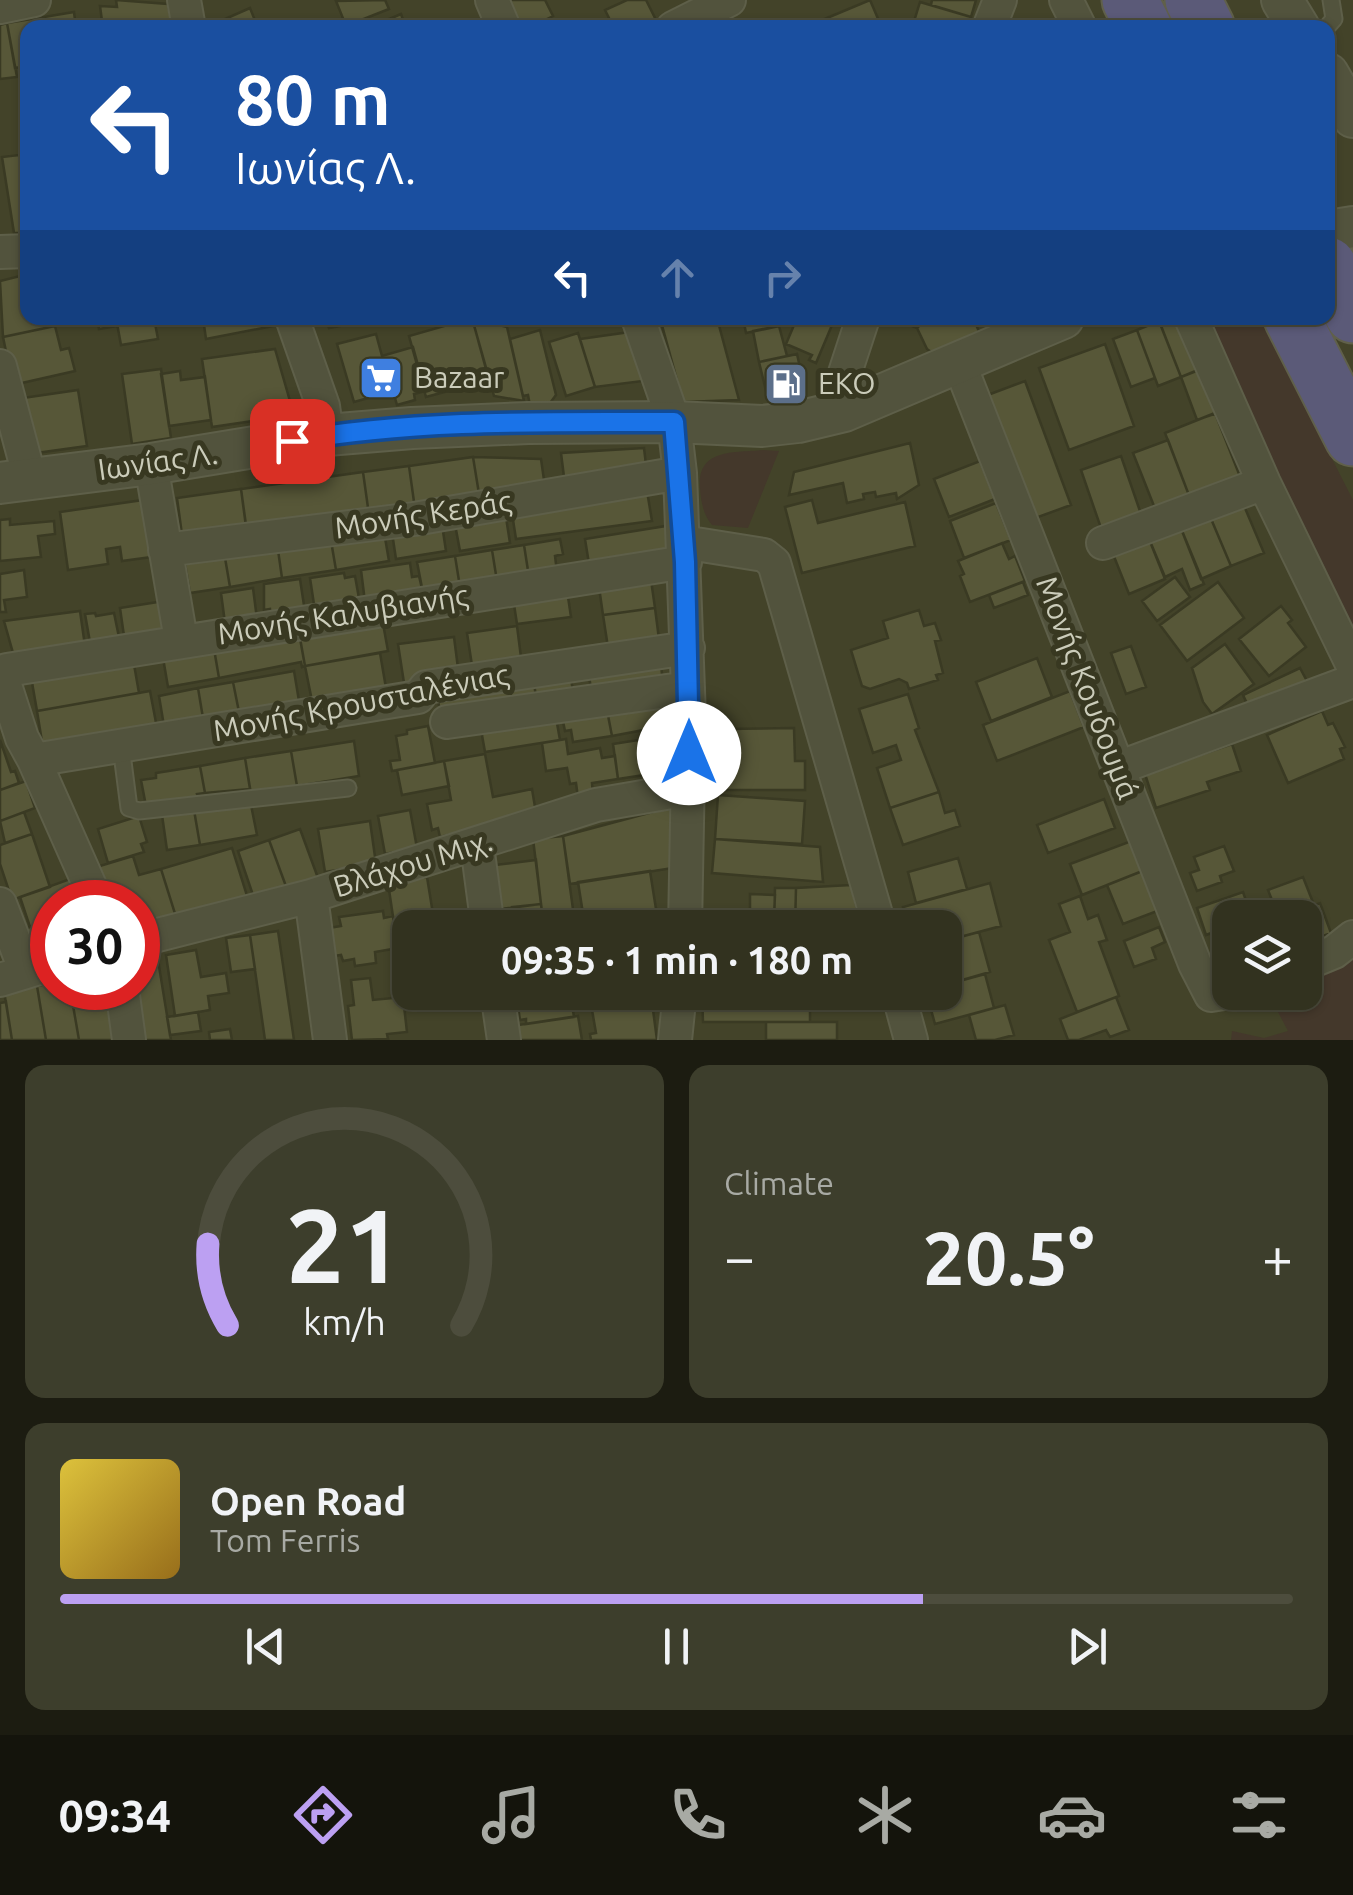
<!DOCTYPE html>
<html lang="en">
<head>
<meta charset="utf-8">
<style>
	:root { --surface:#32321f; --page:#3d3e2c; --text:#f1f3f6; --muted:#a8aaa4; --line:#4d4d3d; --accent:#bca0f2 }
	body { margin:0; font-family:Ubuntu,sans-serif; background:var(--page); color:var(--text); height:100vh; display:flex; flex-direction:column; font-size:38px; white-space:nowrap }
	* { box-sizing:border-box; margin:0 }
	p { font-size:32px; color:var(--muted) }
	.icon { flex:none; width:55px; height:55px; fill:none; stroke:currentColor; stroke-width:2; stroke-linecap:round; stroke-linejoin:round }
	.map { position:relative; height:1040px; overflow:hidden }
	.details { display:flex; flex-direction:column; gap:25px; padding:25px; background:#1c1c11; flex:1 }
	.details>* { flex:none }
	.guide { position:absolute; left:20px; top:20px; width:1315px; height:305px; border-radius:20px; box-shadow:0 2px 8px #0004,0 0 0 2px var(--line); background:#1a4fa0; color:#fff; overflow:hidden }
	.controls { position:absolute; left:1212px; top:900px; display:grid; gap:20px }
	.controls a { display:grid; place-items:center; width:110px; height:110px; border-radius:20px; background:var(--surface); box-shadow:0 2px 8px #0004,0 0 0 2px var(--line); font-size:50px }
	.speed { position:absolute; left:30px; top:880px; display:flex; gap:20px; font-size:50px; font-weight:700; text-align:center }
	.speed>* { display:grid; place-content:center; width:130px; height:130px; border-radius:50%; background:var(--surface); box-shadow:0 2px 8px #0004,0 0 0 2px var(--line); line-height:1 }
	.speed .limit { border:15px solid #d22; background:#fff; color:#111 }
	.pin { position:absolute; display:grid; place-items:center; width:85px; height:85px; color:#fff; margin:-42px; border-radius:20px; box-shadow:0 5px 15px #0006 }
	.me { position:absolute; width:110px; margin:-55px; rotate:0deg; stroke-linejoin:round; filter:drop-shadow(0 0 8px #0008) }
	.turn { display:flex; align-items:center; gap:35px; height:210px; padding:0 50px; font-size:45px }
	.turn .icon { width:130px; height:130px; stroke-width:2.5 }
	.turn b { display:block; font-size:70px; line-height:85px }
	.lanes { display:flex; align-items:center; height:95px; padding:0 50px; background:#0003; justify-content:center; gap:50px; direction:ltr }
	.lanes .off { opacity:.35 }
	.big { font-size:75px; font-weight:700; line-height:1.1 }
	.details .tile { flex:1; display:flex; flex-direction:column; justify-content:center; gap:15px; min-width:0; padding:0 35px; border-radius:20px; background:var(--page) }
	.details .dial { align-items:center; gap:0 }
	.dial svg { height:260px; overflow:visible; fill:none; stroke:var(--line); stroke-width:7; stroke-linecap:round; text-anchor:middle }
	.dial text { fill:var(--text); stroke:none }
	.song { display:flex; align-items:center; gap:30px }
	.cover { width:120px; height:120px; border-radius:15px; background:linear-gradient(135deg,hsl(50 70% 55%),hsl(40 70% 35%)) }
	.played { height:10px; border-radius:5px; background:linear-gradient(90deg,var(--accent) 70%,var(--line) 70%) }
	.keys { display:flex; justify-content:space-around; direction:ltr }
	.heat { display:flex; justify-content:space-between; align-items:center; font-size:55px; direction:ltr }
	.details .tiles { flex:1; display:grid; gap:25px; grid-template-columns:1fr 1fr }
	.tile:last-child { grid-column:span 2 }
	.trip { position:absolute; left:392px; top:910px; width:570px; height:100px; border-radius:20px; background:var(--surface); box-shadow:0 2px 8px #0004,0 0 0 2px var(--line); font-weight:700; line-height:100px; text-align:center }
	.menu { display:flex; height:160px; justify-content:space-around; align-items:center; background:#14140c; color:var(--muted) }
	.menu .icon { width:70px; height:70px }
	.menu .active { color:var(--accent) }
	.menu b { font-size:45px; color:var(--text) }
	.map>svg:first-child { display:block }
	.green { fill:#44382b }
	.building { fill:#575738; stroke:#3a3a23; stroke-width:2.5 }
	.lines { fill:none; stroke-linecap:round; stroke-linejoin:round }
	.service-casing { stroke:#5e5f49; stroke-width:19 }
	.minor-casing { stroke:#5e5f49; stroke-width:36 }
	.tertiary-casing { stroke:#5e5f49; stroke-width:44 }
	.motorway-casing { stroke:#60604a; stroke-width:59 }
	.service { stroke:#52533d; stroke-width:15 }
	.minor { stroke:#52533d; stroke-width:32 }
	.tertiary { stroke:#52533d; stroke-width:40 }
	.motorway { stroke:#5b5a78; stroke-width:55 }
	.route-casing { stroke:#114b97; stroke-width:25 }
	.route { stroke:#1a73e8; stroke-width:18 }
	.labels { text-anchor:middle; stroke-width:10; stroke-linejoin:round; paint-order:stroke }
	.poi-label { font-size:30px; fill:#cbccba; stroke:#383821; text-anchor:start }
	.street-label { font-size:30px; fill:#cbccba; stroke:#383821 }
</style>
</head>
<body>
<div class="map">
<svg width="1353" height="1040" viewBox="0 0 1353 1040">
	<rect width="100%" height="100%" fill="#434329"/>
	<path class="green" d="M1206 318H1260L1353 500V637Z
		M763 450 779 451 748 528 712 525C703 514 701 502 700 488 697 448 734 453 763 450Z
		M1353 952V1040H1231L1232 1031 1264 1038 1288 1031 1269 995 1273 993 1305 992V974Z"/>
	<path class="building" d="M116 0 168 4 173 28H97L96 22 102 21 100 6 117 7Z
		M385 0 389 9 346 26 336 1Z
		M499 0H545L553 16 529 28H512Z
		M627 0H646L657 22 644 28H614L605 10Z
		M870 0 882 28H817L815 23Z
		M932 0H976L971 17 931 5Z
		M920 2 971 17 968 28H912Z
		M250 8 258 28H209V26Z
		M74 12 76 28H39L38 18Z
		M401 14 406 28H368Z
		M38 18 39 28H28V66L15 68 7 23Z
		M7 23 17 77 0 79V25Z
		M19 155 20 159 28 158V233H14L2 157Z
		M28 274V318H53L55 326 3 337 0 281Z
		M97 318H116L117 326 99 329Z
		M116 318H154L158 339 121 345Z
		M203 318H270L273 326 206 339Z
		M325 318H383L329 328Z
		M472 318 507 327 524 401 494 396Z
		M472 318 489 380 426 397 409 336Z
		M660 318H717L739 400 683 402Z
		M743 318H797L794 323 746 333Z
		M797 318H835L816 363 809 360 812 355 786 344Z
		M892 318H927L917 328Z
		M927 318H973L982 338 939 358 927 349 917 328Z
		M1158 318H1178L1198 370 1181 377Z
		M1159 321 1181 377 1158 386 1137 330Z
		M55 326 61 350 69 348 75 371 13 385 3 337Z
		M779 326 787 356 759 362 753 331Z
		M540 330 556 395 547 407 531 411 528 395 523 396 510 339Z
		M1137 330 1155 378 1131 387 1113 339Z
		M637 331 643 381 595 387 580 339Z
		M578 333 595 387 566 396 549 342Z
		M376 334 382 356 413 347 425 391 414 394 415 400 397 405 393 391 354 402 337 344Z
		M1105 344 1134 426 1069 450 1039 368Z
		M275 349 294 415 212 427 202 359Z
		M797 354 805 390 768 399 759 362Z
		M1204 368 1220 412 1197 420 1181 377Z
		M161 369 171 438 132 444 122 374Z
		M180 371 181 380 205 377 211 420 169 426 161 374Z
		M1025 381 1071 505 1030 520 985 396Z
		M78 390 87 446 29 454 16 399Z
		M1215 413 1241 479 1190 498 1165 433Z
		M1168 440 1190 498 1156 511 1133 453Z
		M910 443 919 485 897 499 896 493 876 497 875 492 863 494 864 499 847 503 843 483 789 495 794 472Z
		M644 448 647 473 565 485 561 453Z
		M1121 456 1142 517 1102 531 1081 470Z
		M473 457 480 500 415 509 409 466Z
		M473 457 541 459 545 487 480 500Z
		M980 461 995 499 949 517 934 479Z
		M409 466 415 509 369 515 363 472Z
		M363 472 369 515 246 525 241 489Z
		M646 485 652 521 516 539 511 507Z
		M241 489 247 534 183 542 177 498Z
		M150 499 159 556 122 561 120 547 106 549 108 564 68 570 60 512Z
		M812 500 818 523 905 502 915 546 802 573 785 507Z
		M1242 501 1264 553 1231 566 1209 514Z
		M996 503 1011 540 964 558 950 521Z
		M505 511 510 543 460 551 454 519Z
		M1209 514 1231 566 1201 579 1180 526Z
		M441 518 446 551 396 559 391 526Z
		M10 519V525L54 521 55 534 38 536 41 557 0 561V520Z
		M1178 521 1204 584 1190 590 1182 569 1165 577 1147 534Z
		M383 526 389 561 336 570 330 535Z
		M666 526 672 557 590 570 585 539Z
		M1147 534 1165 579 1129 594 1111 549Z
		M330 535 336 570 282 578 277 543Z
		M560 539 563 554 555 556 557 572 529 577 524 545Z
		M277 543 282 578 230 587 224 552Z
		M1002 543 1009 559 1015 556 1025 581 970 602 960 576 964 574 958 561Z
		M524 545 529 577 497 581 492 550Z
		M492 550 497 581 460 587 455 556Z
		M224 552 230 587 190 593 184 558Z
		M455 556 460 587 423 593 417 562Z
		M410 563 412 577 419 576 423 593 365 602 361 570Z
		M24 570 27 597 4 600 6 612H0V574Z
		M344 573 345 578 355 576 360 604 315 611 310 578Z
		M650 573 655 608 603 615 598 580Z
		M1175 577 1190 597 1157 621 1142 601Z
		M300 579 305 612 271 617 270 609 264 610V584Z
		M1023 582 1028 595 994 608 989 595Z
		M1218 582 1244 618 1187 661 1160 625Z
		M253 588 257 619 225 623 221 593Z
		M567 590 571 617 517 624 513 598Z
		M164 601 170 637 125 643 120 608Z
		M1281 606 1292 620 1288 623 1306 647 1269 676 1239 639Z
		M655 608 660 647 609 654 603 615Z
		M919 610 924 626 935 623 941 640 935 641 943 673 936 675 938 680 909 689 907 683 899 679 870 689 862 686 851 650 888 638 883 621Z
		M80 611 85 646 15 660 4 621Z
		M95 613 96 616 114 613 120 642 91 648 85 614Z
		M382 618 388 651 305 666 299 633Z
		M517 626 522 665 473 672 467 633Z
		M298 627 305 666 302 667 301 662 219 678 213 643Z
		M454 637 459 676 404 683 398 644Z
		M213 643 219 678 168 687 162 652Z
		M1225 644 1254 684 1212 714 1203 702 1192 668Z
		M1131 646 1146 687 1126 694 1111 653Z
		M132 653 139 693 37 711 30 671Z
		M380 653 386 688 312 701 305 666Z
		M660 658 664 690 592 698 588 667Z
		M1037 658 1052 697 991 721 976 682Z
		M1300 668 1308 683 1250 710 1243 695Z
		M570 669 574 701 537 706 533 674Z
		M294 671 299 701 239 712 233 682Z
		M533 674 537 706 441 719 436 687Z
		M233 682 239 712 203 718 198 688Z
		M198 688 203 718 164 726 159 696Z
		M150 691 157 728 43 748 37 711Z
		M1070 691 1084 727 997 761 983 725Z
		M908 694 919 728 915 730 939 792 890 808 877 768 901 760 896 745 873 753 859 709Z
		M665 695 670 725 612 736 606 705Z
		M606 705 612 736 573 742 571 730 565 731 561 712Z
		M1322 711 1328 725 1333 723 1345 747 1340 749 1344 759 1288 783 1267 735Z
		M555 712 560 740 485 752 480 724Z
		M428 726 435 763 392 771 390 761 400 760 396 736 407 734V730Z
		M794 728 795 761H805V790H725L724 729Z
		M657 737 659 751 674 749 677 770 618 779 613 744Z
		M566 739 568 754 600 748 602 758 615 756 618 779 592 783 593 796 578 798 576 783 570 784 567 768 546 771 542 743Z
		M0 740 11 772 15 771 19 783 0 790Z
		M354 741 359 776 297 786 291 751Z
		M1232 744 1241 771 1207 782 1210 790 1156 808 1145 774Z
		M291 751 297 786 251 794 245 758Z
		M485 754 493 797 532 789 536 813 440 837 438 828 432 830 427 804 451 800 444 761Z
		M245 758 250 789 205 793 200 766Z
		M444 761 449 786 402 795 397 770Z
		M200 766 205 793 197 794 198 798 146 806 141 780 156 778V773Z
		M26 781 35 808 0 821V790Z
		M939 792 945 813 955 810 960 826 903 845 890 808Z
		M718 795 805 801 802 844 715 839Z
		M1104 799 1115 828 1048 853 1037 825Z
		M250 800 257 835 200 845 194 810Z
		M675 806 673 868 570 884 563 836Z
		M194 810 200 845 167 850 162 815Z
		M410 810 417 848 385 854 378 816Z
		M24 812 32 834 5 843 0 821Z
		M139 816 147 842 141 844 144 852 108 863 98 829Z
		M370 821 376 864 325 872 318 829Z
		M300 829 318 878 287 889 269 840Z
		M32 834 50 887 12 900 0 864V845Z
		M563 836 575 924 544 928 533 839Z
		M715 839 820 847 823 882 712 873Z
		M269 840 287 889 255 901 238 851Z
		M1134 840 1145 870 1082 895 1070 864Z
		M1224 846 1234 871 1220 876 1222 882 1197 891 1190 873 1199 870 1194 857Z
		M232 848 248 899 177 920 161 869Z
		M133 856 139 875 161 869 177 920 138 925V902H114L109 884 99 887 93 868Z
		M958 858 967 889 916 903 908 872Z
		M536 860 541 904 501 909 495 865Z
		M1145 870 1160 910 1123 924 1107 885Z
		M650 871 656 909 584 920 578 882Z
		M427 877 433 914 412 917 413 927 395 930 388 883Z
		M1303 877 1314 905 1279 918 1268 890Z
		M70 879 79 902H52V919L30 927 20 897Z
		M990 883 1001 926 945 941V928H909L903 907Z
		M851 885 862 928H795L796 888Z
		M775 888H796L795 928H774Z
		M1243 892 1252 918H1230V926L1206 935 1197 908Z
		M750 894 775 895 774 917H750Z
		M1080 896 1088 919 1098 915 1107 940 1099 942 1119 996 1077 1012 1049 940 1070 932 1059 904Z
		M1320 903 1331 933 1305 943V918H1281Z
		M541 904 544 928H515L512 907Z
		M656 909 657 928H585L584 920Z
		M383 911 384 918 393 916 398 948 375 952 376 963 355 966 354 959 343 961 341 955 334 956 329 928 341 926 339 917Z
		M52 919V954L33 961 22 930Z
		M1159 927 1165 942 1152 948 1156 959 1134 967 1124 941Z
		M278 931 294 1040H265L250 935Z
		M979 932 990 972 945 985V941Z
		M250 935 255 969 231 972 226 938Z
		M1230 939V977L1227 979 1215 944Z
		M410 947V974L400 977 394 951Z
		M196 950 201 977 226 973 229 993 208 996 210 1010 175 1016 166 955Z
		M158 960 171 1040H141L138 964Z
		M985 974 994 1008 935 1024 926 992H945V985Z
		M370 978 373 1000 403 997 407 1032 387 1034 388 1039 352 1040 348 1006 354 1005 351 980Z
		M52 983V988H70L79 1040H46L37 986Z
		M37 986 46 1040H12L4 991Z
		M70 988H113L122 1040H79Z
		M570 992 574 1017 526 1024V1019L520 1020 516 993Z
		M590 992H651V995L591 1004Z
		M702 992H810V1022H703Z
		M835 992H856L859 1005 839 1008Z
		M651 995 657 1040H591L590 1034 596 1033 591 1004Z
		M1116 997 1129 1030 1110 1037 1106 1030 1079 1040H1068L1060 1019Z
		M6 1002 12 1040H0V1003Z
		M1005 1005 1014 1035 995 1040H976L969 1015Z
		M198 1012 201 1031 170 1035 167 1017Z
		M578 1016 582 1040H520L518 1025Z
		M766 1022H837V1040H766Z
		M230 1029 232 1040H210L209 1032Z"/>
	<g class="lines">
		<defs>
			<path id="service" d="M1326 28 1334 19 1331 0
				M121 746 129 808 139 811 348 788"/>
			<path id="minor" d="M184 0 189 28
				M492 0 504 28
				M1066 0 1080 28
				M0 7 34 0
				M673 28 729 0
				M989 28 1000 0
				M0 252 28 251
				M292 318 323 406 327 435
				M638 318 674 422 680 473 689 717 685 928
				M1191 318 1264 483 1353 666
				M958 360 1195 964 1211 995 1231 992
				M0 366 30 479
				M844 411 842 382 863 318
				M151 464 181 640
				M683 542 764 555 774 563 880 928
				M1103 543 1264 483
				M165 550 414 519 680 473
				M447 722 688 688
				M34 760 418 697 426 687 688 648
				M1118 768 1353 681
				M477 845 488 928
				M311 896 330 1040
				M97 902 34 760 22 738 3 679 7 670 685 562
				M0 904 26 972
				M138 940 311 896 596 805 689 789
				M1305 964 1334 952 1353 937
				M0 980 52 964
				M122 988 129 1040
				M497 992 504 1040
				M898 992 911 1040
				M675 1040 680 992"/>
			<path id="tertiary" d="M1282 0 1299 28
				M1328 74 1353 117
				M1328 231 1353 227
				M0 483 151 464 327 435 412 428 528 423 674 422 762 426 798 422 844 411 1063 318"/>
			<path id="motorway" d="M1130 0 1144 28
				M1193 0 1207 28
				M1328 265 1353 315
				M1292 318 1353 438"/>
		</defs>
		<use href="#service" class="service-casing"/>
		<use href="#minor" class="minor-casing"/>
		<use href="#tertiary" class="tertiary-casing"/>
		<use href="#motorway" class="motorway-casing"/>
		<use href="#service" class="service"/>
		<use href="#minor" class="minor"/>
		<use href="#tertiary" class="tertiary"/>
		<use href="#motorway" class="motorway"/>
	</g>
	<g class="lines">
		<defs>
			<path id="route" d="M292 441C417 419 547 422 674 422L685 562 689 753"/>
		</defs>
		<use href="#route" class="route-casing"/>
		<use href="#route" class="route"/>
	</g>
	<defs>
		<symbol id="supermarket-square" viewBox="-11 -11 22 22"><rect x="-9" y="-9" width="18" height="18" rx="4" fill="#3f7fe0" stroke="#383821"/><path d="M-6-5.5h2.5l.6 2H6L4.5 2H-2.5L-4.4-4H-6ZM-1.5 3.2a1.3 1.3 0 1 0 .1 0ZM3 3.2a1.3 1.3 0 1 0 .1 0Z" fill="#fff"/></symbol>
		<symbol id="fuel-square" viewBox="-11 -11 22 22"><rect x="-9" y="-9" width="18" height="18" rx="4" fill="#5c6f8a" stroke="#383821"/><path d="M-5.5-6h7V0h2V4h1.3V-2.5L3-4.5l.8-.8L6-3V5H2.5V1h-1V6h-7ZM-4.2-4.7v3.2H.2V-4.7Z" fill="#fff"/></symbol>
	</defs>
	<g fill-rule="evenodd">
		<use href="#supermarket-square" x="356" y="353" width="50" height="50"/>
		<use href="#fuel-square" x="761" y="359" width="50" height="50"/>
	</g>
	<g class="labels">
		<g class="poi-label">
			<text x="414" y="388">Bazaar</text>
			<text x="818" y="394">EKO</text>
		</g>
		<g class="street-label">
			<text transform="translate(158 462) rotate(-8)" y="10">Ιωνίας Λ.</text>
			<text transform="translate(423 515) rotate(-9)" y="10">Μονής Κεράς</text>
			<text transform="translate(343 615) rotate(-9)" y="10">Μονής Καλυβιανής</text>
			<text transform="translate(1087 688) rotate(69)" y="10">Μονής Κουδουμά</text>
			<text transform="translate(361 703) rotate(-11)" y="10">Μονής Κρουσταλένιας</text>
			<text transform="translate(413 864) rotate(-17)" y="10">Βλάχου Μιχ.</text>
		</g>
	</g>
</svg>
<div class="controls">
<a><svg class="icon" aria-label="layers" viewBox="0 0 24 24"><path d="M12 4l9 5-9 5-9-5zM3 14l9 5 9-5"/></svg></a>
</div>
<div class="speed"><div class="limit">30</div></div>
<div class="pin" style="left:292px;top:441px;background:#d93025"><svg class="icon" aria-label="arrive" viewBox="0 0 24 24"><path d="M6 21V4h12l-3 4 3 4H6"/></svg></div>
<svg class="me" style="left:689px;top:753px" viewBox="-20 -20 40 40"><circle r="19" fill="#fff"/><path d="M0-13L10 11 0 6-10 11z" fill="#1a73e8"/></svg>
<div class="trip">09:35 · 1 min · 180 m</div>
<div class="guide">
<div class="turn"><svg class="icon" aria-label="left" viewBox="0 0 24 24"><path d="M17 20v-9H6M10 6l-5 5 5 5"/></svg><div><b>80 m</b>Ιωνίας Λ.</div></div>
<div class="lanes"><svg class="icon" aria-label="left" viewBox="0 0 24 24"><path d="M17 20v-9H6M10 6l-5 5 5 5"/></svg><svg class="icon off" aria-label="ahead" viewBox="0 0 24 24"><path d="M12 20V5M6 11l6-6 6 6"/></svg><svg class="icon off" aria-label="right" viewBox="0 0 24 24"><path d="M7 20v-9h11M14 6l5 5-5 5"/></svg></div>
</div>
</div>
<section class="details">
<div class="tiles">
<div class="tile dial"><svg viewBox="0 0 100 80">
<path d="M14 69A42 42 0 1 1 86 69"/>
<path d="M14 69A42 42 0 0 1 8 44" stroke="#bca0f2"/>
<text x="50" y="56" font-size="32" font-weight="700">21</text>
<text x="50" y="72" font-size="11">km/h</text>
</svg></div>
<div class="tile"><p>Climate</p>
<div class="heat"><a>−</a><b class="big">20.5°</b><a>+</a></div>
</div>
<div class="tile">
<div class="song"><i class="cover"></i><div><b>Open Road</b><p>Tom Ferris</p></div></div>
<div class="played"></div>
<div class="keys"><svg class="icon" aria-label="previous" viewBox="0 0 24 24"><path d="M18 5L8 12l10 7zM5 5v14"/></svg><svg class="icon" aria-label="pause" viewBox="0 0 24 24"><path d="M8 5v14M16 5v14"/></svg><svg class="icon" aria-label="next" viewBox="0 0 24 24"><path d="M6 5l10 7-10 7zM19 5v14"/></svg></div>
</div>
</div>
</section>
<nav class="menu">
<b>09:34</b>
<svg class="icon active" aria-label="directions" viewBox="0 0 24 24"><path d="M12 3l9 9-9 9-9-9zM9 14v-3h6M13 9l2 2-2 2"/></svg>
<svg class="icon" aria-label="music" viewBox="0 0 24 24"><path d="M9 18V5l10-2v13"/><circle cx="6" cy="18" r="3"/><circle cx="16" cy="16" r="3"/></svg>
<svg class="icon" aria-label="phone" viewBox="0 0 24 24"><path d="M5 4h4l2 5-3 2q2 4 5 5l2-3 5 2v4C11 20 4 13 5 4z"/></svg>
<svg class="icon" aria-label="climate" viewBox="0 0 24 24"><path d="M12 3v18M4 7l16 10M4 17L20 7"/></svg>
<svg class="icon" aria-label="car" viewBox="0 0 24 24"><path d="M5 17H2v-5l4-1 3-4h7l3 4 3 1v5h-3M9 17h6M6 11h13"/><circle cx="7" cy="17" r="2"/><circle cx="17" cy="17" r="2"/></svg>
<svg class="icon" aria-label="filters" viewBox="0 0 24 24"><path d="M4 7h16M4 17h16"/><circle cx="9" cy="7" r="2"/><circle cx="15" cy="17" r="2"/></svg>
</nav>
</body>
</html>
